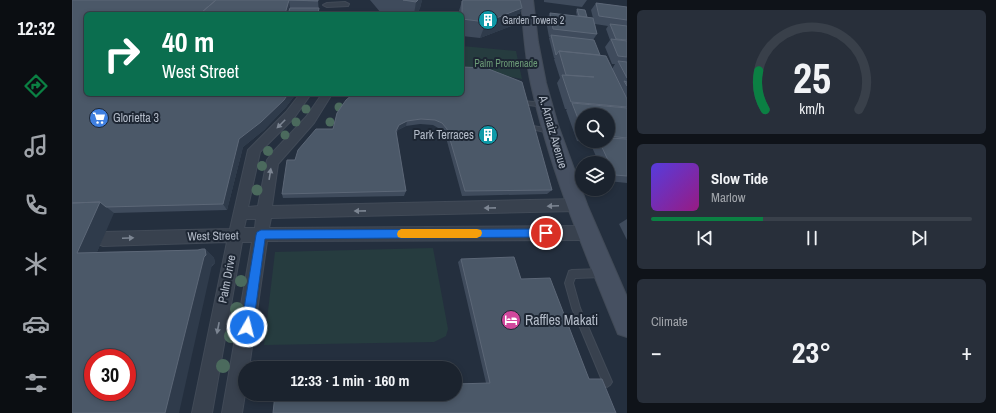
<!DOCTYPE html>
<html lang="en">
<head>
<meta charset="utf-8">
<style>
	:root { --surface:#1b232e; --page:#282f3a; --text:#f1f3f6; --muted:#a0a4aa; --line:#39404a; --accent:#0b8043 }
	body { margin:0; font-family:"Archivo Narrow",sans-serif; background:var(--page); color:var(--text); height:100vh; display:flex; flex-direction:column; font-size:15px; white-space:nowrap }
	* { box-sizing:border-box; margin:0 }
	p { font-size:13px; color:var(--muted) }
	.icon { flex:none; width:22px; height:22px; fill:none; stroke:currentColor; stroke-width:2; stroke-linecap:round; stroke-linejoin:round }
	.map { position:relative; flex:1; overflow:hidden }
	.panel { display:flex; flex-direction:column; gap:10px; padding:10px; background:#0f1319; width:369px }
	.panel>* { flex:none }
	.banner { position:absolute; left:12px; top:12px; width:380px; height:84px; border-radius:6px; box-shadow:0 2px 6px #0003,0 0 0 1px var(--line); background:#0b6e4f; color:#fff; overflow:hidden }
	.tools { position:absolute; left:503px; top:108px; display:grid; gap:8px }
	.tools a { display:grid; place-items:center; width:40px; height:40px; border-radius:50%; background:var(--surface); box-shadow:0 2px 6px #0003,0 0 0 1px var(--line); font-size:20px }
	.speed { position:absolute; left:12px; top:349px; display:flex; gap:8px; font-size:20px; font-weight:700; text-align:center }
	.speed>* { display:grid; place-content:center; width:52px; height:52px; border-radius:50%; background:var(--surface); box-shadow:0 2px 6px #0003,0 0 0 1px var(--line); line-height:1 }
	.speed .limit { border:6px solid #d22; background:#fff; color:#111 }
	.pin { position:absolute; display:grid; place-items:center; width:34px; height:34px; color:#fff; margin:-17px; border:2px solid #fff; border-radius:50%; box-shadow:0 1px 4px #0007 }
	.me { position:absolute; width:44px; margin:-22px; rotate:8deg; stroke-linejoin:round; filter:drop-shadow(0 0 3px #0008) }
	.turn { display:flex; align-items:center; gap:14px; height:84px; padding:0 12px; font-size:18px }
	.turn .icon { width:52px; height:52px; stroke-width:2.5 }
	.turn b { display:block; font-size:28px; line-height:34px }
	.big { font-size:30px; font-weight:800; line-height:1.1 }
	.panel .widget { flex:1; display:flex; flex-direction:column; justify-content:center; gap:6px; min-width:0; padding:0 14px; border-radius:6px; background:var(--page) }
	.panel .dial { align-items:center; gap:0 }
	.dial svg { height:104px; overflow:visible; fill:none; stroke:var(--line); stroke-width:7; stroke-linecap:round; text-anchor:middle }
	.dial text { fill:var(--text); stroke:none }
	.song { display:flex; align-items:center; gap:12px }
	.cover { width:48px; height:48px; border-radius:6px; background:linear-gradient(135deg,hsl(250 70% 55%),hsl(310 70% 35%)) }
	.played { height:4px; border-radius:2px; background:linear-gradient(90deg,var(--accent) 35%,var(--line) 35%) }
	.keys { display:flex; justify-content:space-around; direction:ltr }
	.heat { display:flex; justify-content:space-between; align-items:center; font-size:22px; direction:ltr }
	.trip { position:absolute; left:166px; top:361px; width:224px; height:40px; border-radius:20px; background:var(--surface); box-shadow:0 2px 6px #0003,0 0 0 1px var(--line); font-weight:800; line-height:40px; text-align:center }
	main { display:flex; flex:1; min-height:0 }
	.dock { display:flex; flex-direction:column; width:72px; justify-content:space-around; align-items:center; background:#0b0e12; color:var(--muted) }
	.dock .icon { width:28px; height:28px }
	.dock .on { color:var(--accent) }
	.dock b { font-size:18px; color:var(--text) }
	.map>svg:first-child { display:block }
	.green { fill:#263c3f }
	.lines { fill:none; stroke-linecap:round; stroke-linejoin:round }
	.service-casing { stroke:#414a57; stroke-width:2 }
	.minor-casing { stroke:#414a57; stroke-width:2 }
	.secondary-casing { stroke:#414a57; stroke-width:2 }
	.service { fill:#38414e; fill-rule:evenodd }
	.minor { fill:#38414e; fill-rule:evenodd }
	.secondary { fill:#465061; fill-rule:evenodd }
	.tree { fill:#4b6a5d }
	.wall { fill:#3f4b5c; fill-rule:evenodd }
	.shaded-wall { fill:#2f3b4b }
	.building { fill:#4b5868; stroke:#5c6777; fill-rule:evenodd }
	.oneway { fill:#7c8592 }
	.route { fill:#1a73e8; stroke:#114b97 }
	.slow { fill:#f59e0b }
	.labels { text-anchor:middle; stroke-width:4; stroke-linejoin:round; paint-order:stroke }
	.far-poi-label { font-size:10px; fill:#b4bcc9; stroke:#1d2633; text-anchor:start }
	.far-park-label { font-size:10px; fill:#6b9a76; stroke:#1d2633 }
	.poi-label { font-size:12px; fill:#b4bcc9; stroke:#1d2633; text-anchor:start }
	.street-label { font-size:12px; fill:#b4bcc9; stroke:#1d2633 }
	.near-poi-label { font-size:14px; fill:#b4bcc9; stroke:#1d2633; text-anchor:start }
</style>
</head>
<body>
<main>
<nav class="dock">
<b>12:32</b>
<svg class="icon on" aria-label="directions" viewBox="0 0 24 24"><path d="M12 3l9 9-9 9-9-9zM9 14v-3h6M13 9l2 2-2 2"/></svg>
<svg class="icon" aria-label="music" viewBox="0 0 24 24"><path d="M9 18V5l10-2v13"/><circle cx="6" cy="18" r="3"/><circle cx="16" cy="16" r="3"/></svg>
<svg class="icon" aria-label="phone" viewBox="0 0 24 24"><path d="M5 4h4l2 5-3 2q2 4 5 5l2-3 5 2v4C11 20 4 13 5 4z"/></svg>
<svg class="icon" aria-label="climate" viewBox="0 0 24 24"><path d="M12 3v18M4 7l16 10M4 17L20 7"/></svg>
<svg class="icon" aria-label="car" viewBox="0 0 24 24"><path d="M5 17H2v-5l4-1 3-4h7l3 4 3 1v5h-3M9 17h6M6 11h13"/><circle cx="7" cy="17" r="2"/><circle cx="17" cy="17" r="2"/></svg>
<svg class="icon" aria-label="filters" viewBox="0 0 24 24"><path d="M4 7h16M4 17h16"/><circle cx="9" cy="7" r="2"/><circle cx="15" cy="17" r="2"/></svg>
</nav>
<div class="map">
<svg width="555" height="413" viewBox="0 0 555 413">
	<rect width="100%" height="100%" fill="#242f3e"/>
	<path class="green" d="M390 46 444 51 450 79 411 71H390Z
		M361 248 376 329 374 336 362 342 192 345 203 252Z"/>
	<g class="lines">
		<defs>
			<path id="service" d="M451 101 472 103 475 105 472 107 449 104 448 103Z
				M461 126 478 129 481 131 478 133 459 129V127Z
				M530 269 533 270 534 273 533 276 530 277 503 278 501 283 508 308 540 382 538 385 535 387 532 385 500 308 493 283 497 271 500 270Z"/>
			<path id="minor" d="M273 2 277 4 276 6 255 7 251 5 255 3Z
				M228 94H239L222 118 188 152 176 207 186 206 195 160 201 152 234 117 250 94H260L242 123 206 164 200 206 504 199 509 201 511 205 509 209 504 211 199 218 197 228 516 226 521 228 523 233 521 238 516 240 195 241 177 368H173V394L170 413H150L180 242H170L140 413H120L155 242 31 246 26 244 24 239 26 234 31 232 158 229 176 150 214 112ZM174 219H184L183 228H172Z"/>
			<path id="secondary" d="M449 0H461L466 42 474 83 486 125 516 207 555 297V337L546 334C513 253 478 171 459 84 453 57 451 28 449 0Z"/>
		</defs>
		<use href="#service" class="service-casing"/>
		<use href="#minor" class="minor-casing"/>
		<use href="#secondary" class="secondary-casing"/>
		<use href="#service" class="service"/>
		<use href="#minor" class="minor"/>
		<use href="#secondary" class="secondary"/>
	</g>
	<g class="tree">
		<circle cx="267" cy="107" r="4.5"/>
		<circle cx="234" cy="109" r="4.5"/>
		<circle cx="224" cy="122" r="4.5"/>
		<circle cx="258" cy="122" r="4.5"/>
		<circle cx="213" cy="135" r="4.5"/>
		<circle cx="196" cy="151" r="5"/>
		<circle cx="190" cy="166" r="5"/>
		<circle cx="185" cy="190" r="5.5"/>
		<circle cx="169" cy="281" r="6"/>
		<circle cx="165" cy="309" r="7"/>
		<circle cx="159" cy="336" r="7"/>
		<circle cx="151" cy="366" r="7"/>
	</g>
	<path class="wall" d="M0 0H246L247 14H14V94H224L214 107 192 130 171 147 155 210 41 213 25 252 126 250 133 249 142 258 143 263 0 413Z
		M298 0H350L348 8 345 14H316L309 13Z
		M472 0H515L510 7 472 2Z
		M390 1 450 8 442 25 408 38 390 36V14H386Z
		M524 3 555 7V183L536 181V163H527L519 145 520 143 505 141 494 110 495 109H493L485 83 488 78 482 59 483 58H482L477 38 478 37H477L474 21 478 13 505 16 504 12 505 9 515 17 521 18 519 10ZM523 24 536 26 534 29 538 40 533 47 540 64H543L540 69 528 55 521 40 525 34ZM510 115H536V141H510Z
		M390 94 480 190 475 194 390 196 373 134 368 129 361 125 348 124 334 126 326 130 324 134 334 191 332 196 211 198 210 194 223 160 261 129Z
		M555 219V240L547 224Z
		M389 259 449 279 517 379 414 383 386 262Z"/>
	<path class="shaded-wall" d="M217 0 219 14H213Z
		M346 0H350L348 8 345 14H342L344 2Z
		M450 8 442 25 408 38 414 22Z
		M216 94H224L214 107 192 130 171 147 155 210 151 204 167 139Z
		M335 121 334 126 326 130 323 136 324 131 327 125Z
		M28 202 42 213 21 261 5 253Z
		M133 249 142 258 143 263 140 265 107 413H93Z"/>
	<path class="building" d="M0 0H144L130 12 131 14H14V94H216L212 100 189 122 167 139 151 204 34 207 28 202 0 203Z
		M144 0H246V1L217 0 213 14H191L130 12Z
		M331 0H346L344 2Z
		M392 0H448L450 8 414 22 390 19V1Z
		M524 3 555 7V20L527 16Z
		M218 8H247L246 14H216Z
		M505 9 513 10 515 17 507 16Z
		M478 13 521 18 525 34 481 29Z
		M538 24 555 26V40L544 39Z
		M479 35 522 40 528 55 487 51 484 55Z
		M539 39 555 41V57L546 56Z
		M487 51 534 56 555 99V107L499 102 490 75 522 77 494 75Z
		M546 61 555 62V78Z
		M390 67 414 68 450 82 480 190 393 191 375 129 370 123 363 120 349 119 335 121 327 125 324 131 334 191 210 194 215 160H223L226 150 244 129H261L265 113 274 100 281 94H390Z
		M552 81 555 82V86Z
		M500 103 555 108V138L536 136V115H510V129Z
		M536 138 555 139V176L543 175 527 141H536Z
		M28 202 5 253 126 250 130 249H133L134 255 132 257 93 413H0V203ZM21 358H55V392H21Z
		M442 257 449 279 478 278 517 379H530L544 413H201L203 394H383V384L418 383 389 259Z"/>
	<defs><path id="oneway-solid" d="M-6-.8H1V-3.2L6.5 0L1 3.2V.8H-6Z"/></defs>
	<g class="oneway">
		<use href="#oneway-solid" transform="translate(209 124) rotate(135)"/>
		<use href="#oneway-solid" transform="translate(198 174) rotate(-81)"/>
		<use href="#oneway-solid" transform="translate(481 206) rotate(178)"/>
		<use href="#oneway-solid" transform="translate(418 208) rotate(179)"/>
		<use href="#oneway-solid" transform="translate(288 211) rotate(179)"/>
		<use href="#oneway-solid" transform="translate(56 238) rotate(-2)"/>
		<use href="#oneway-solid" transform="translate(146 328) rotate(101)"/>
	</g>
	<path class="route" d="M474 229 477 230 479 233 477 236 474 237 193 239 181 327 179 331 175 333 171 331 169 327 184 235 185 232 189 230Z"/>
	<path class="slow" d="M329 229H405L409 230 410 233 409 236 405 238H329L326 237 325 234 326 231Z"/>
	<defs>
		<symbol id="building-disc" viewBox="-11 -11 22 22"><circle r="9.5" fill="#0f9aa8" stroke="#1d2633"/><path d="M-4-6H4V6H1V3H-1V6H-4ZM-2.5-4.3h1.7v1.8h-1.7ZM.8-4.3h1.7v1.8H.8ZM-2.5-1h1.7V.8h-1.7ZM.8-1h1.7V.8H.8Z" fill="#fff"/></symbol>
		<symbol id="supermarket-disc" viewBox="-11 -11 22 22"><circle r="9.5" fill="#3f7fe0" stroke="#1d2633"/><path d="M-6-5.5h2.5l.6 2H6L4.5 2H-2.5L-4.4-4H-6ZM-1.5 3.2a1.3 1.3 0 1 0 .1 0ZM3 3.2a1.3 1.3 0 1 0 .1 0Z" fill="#fff"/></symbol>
		<symbol id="hotel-disc" viewBox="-11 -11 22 22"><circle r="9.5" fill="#d1479c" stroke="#1d2633"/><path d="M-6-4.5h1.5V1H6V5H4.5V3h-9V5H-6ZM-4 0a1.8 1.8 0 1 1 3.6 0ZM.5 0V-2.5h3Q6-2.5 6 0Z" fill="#fff"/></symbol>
	</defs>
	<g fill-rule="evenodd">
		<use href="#building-disc" x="405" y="9" width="22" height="22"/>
		<use href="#supermarket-disc" x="16" y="107" width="22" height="22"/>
		<use href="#building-disc" x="405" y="124" width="22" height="22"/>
		<use href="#hotel-disc" x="428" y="309" width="22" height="22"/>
	</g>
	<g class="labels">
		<g class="far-poi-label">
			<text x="430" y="24">Garden Towers 2</text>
		</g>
		<g class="far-park-label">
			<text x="434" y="67">Palm Promenade</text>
		</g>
		<g class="poi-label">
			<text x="41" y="122">Glorietta 3</text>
			<text x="402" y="139" text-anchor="end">Park Terraces</text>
		</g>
		<g class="street-label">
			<text transform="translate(481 132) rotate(74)" y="4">A. Arnaiz Avenue</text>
			<text transform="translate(141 236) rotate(-1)" y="4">West Street</text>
			<text transform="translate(155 279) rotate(-79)" y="4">Palm Drive</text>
		</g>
		<g class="near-poi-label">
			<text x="453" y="325">Raffles Makati</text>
		</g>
	</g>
</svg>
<div class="tools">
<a><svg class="icon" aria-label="search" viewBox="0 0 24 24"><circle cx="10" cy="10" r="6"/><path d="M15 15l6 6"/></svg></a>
<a><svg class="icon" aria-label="layers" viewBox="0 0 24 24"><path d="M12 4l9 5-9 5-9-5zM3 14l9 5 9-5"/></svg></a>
</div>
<div class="speed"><div class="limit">30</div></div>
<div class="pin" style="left:474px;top:233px;background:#d93025"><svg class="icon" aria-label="arrive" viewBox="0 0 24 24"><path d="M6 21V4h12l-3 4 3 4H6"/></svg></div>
<svg class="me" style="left:175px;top:327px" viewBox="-20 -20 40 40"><circle r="17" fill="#1a73e8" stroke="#fff" stroke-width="3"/><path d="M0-11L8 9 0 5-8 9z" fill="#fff"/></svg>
<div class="trip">12:33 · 1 min · 160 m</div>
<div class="banner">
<div class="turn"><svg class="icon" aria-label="right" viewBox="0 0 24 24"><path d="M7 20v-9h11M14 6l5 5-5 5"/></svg><div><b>40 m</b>West Street</div></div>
</div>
</div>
<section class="panel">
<div class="widget dial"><svg viewBox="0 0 100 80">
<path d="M14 69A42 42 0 1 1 86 69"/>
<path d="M14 69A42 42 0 0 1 9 39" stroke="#0b8043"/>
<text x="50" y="56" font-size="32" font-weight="700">25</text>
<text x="50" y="72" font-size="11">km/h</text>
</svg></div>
<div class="widget">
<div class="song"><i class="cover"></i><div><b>Slow Tide</b><p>Marlow</p></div></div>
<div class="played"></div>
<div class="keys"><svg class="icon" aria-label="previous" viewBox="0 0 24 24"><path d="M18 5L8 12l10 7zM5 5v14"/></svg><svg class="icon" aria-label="pause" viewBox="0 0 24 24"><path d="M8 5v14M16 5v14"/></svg><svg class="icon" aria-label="next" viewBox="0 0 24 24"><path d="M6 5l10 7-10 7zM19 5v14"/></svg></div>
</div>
<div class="widget"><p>Climate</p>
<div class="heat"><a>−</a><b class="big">23°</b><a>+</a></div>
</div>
</section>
</main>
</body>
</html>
